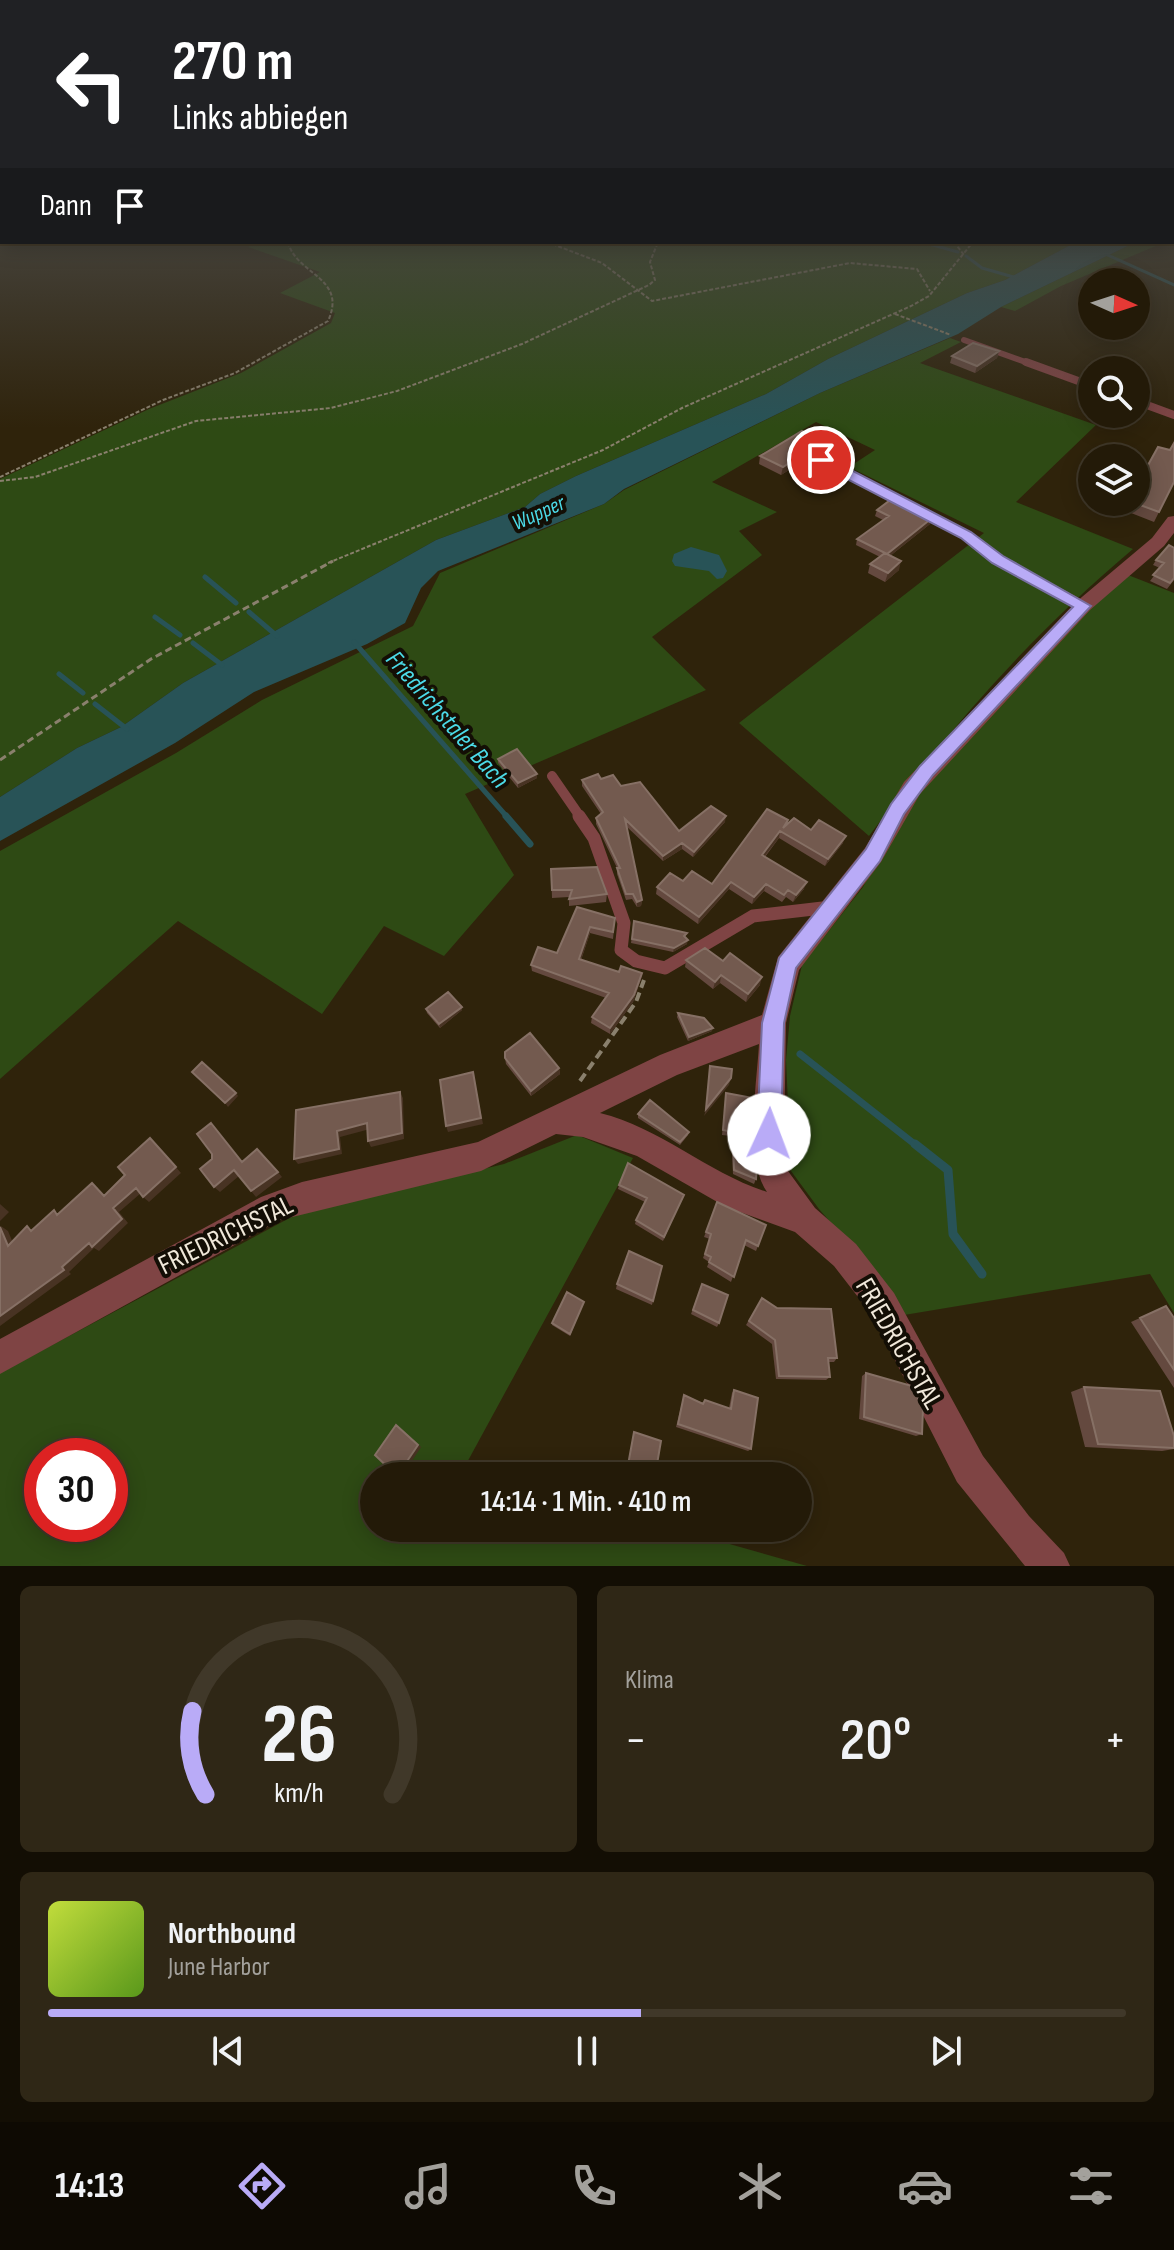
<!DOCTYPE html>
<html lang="de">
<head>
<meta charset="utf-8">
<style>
	:root { --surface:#231a08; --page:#2f2716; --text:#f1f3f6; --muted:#a3a19c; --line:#403829; --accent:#b9abf7 }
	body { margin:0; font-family:"Sofia Sans Condensed",sans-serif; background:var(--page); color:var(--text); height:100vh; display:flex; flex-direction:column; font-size:30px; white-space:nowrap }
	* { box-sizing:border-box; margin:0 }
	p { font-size:26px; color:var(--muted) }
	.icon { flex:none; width:44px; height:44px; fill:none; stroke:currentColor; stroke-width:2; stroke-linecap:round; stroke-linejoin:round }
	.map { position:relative; height:1566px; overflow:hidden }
	.drawer { display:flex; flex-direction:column; gap:20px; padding:20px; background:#130e04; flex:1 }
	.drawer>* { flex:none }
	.banner { position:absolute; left:0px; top:0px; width:1174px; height:244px; box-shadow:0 4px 20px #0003,0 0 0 2px var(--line); background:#202124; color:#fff; overflow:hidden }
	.needle { width:52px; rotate:93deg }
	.controls { position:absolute; left:1078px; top:268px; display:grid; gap:16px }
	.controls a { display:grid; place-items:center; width:72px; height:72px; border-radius:50%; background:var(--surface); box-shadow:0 4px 20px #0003,0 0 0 2px var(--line); font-size:40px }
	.speed { position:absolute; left:24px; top:1438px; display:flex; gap:16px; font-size:40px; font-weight:700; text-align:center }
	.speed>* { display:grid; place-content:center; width:104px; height:104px; border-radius:50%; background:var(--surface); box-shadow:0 4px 20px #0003,0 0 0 2px var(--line); line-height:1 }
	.speed .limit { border:12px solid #d22; background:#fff; color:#111 }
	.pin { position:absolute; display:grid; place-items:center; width:68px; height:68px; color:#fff; margin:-34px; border:4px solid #fff; border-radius:50%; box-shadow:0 2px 8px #0007 }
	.me { position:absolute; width:88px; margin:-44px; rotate:2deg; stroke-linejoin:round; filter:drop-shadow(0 0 6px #0008) }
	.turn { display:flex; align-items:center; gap:28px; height:168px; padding:0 40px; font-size:36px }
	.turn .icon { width:104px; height:104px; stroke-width:2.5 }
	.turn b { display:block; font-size:56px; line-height:68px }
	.then { display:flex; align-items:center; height:76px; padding:0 40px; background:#0003; gap:16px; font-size:30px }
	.big { font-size:60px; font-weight:600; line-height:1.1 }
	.drawer .widget { flex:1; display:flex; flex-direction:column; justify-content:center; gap:12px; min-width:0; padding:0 28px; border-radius:12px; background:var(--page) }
	.drawer .dial { align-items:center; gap:0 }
	.dial svg { height:208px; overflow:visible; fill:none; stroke:var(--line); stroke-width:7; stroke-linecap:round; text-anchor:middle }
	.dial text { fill:var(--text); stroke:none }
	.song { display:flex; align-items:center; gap:24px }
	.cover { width:96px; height:96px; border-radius:12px; background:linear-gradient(135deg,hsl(70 70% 55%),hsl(90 70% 35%)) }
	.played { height:8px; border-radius:4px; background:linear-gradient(90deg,var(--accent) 55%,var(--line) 55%) }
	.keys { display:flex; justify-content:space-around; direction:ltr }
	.heat { display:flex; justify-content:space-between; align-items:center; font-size:44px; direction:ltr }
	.drawer .tiles { flex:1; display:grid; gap:20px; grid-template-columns:1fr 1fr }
	.widget:last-child { grid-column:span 2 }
	.trip { position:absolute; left:360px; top:1462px; width:452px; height:80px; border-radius:40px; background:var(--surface); box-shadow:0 4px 20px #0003,0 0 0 2px var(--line); font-weight:600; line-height:80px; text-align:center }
	.menu { display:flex; height:128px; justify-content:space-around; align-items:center; background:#0e0a03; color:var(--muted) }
	.menu .icon { width:56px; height:56px }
	.menu .current { color:var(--accent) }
	.menu b { font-size:36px; color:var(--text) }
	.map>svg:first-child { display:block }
	.green { fill:#2e4a14; fill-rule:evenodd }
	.water { fill:#285357 }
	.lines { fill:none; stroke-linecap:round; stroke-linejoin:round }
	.stream-far3 { stroke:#285357; stroke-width:3 }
	.stream-far2 { stroke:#285357; stroke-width:5 }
	.stream-far1 { stroke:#285357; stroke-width:7 }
	.stream { stroke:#285357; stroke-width:9 }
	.path-far2 { stroke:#8a806d; stroke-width:2; stroke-dasharray:4 2; stroke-linecap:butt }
	.path-far1 { stroke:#8a806d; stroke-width:3; stroke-dasharray:7 4; stroke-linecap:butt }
	.path { stroke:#8a806d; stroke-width:4; stroke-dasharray:9 5; stroke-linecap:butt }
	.lane-far3 { stroke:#7f4444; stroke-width:6 }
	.lane-far2 { stroke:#7f4444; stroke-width:8 }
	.lane-far1 { stroke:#7f4444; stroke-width:10 }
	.lane { stroke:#7f4444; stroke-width:13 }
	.street { fill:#7f4444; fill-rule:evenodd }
	.wall { fill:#64493f }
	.shaded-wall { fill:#483323 }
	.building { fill:#735a4f; stroke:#867065; stroke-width:2 }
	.route { fill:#b9abf7; stroke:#786fa1; stroke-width:2 }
	.labels { text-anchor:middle; stroke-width:8; stroke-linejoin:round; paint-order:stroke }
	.far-water-label { font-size:22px; font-style:italic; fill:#4bdae7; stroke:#130e05 }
	.water-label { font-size:26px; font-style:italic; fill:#4bdae7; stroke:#130e05 }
	.near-street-label { font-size:28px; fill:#f0e8da; stroke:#130e05 }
</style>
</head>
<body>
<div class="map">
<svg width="1174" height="1566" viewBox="0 0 1174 1566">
	<rect width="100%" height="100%" fill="#2f230b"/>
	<path class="green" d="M259 242H1076L1005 280 967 293 828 359 766 394 576 476 540 494 525 507 436 540 183 683 121 727 77 748 0 797V479L149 409 241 373 331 323 335 313 280 293 320 272 248 247Z
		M1136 242H1165L1061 286 1015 311 1001 307Z
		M950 338 961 342 920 363 1096 425 1016 502 1133 549C1030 636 950 728 869 836L739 723 984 533 849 467 875 450 816 422 712 482 777 512 739 531 762 555 652 637 706 690 465 794 514 875 444 956 384 926 322 1014 178 921 0 1079V851L176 753 262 700 413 626 440 573 604 504 624 490 820 393Z
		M1128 575 1174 593V1313L1150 1274 904 1315 874 1272 819 1209 791 1171 786 1060 790 1016 802 965 863 887 902 813 1088 608Z
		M577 1135 633 1158 464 1468 489 1476H374V1528H673L807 1566H0V1373L297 1214 504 1164ZM42 1456H110V1524H42Z"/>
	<path class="water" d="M1076 242H1136L1001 307 958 334 820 393 624 489 604 504 438 571 421 588 405 623 367 644 254 692 175 743 0 841V797L77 748 121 727 183 683 436 540 525 507 540 494 576 476 766 394 828 359 967 293 1005 280Z
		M691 547 719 555 727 571 723 578 717 579 709 571 675 566 672 561 674 554Z"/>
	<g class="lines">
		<path class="stream-far3" d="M922 242 958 252
			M1165 242 1174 244
			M1101 252 1174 285
			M966 256 982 268 1017 278"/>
		<path class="stream-far2" d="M205 577 236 603
			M249 612 277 636
			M155 617 180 635
			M354 642 508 818
			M193 643 222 665
			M59 674 83 693
			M95 704 127 729"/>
		<path class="stream-far1" d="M506 816 530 844
			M800 1054 917 1146"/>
		<path class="stream" d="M915 1144 948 1170 953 1234 982 1274"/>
		<path class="path-far2" d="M547 242 602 263 652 301 850 263 917 269 930 291
			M954 242 964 255
			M895 314 951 335
			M0 477 163 400 235 373 328 321C348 277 296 275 288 242
			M0 481 35 477 196 421 331 408 397 391 522 344 649 285 655 280 650 262 658 242
			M328 563 603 450 682 408 911 306 929 296 973 242"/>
		<path class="path-far1" d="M0 760 151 659 333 561"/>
		<path class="path" d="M580 1081 636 1002 644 980"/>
		<path class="lane-far3" d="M964 340 1031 364"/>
		<path class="lane-far2" d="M1026 362 1092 386
			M1136 401 1174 415
			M821 460 956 530 1003 563"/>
		<path class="lane-far1" d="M1000 561 1083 606
			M552 776 581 818"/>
		<path class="lane" d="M579 816 594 838 624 923 621 950 636 961 665 968 753 916 831 907"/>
		<path class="street" d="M1174 516V533L1164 546 1090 610 920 794 881 862 799 970 786 1023 784 1144 788 1171 815 1208 856 1244 894 1293 983 1456 1029 1516 1064 1553 1070 1566H1025L957 1482 872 1315 834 1266 795 1232 726 1207 637 1156 583 1137 556 1134 481 1171 280 1220 0 1374V1339L261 1197 302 1182 478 1142 660 1055 762 1015 778 957 865 848 904 782 1076 602 1152 538 1168 517ZM759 1044C757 1083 744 1159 767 1192 708 1173 661 1128 600 1113L677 1075Z"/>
	</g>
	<path class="wall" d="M999 351 997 358 975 373 950 363 952 356Z
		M823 441 821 450 781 475 759 464 760 456Z
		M1142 476 1174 482 1154 522 1103 502H1136Z
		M877 510 930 524 890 556 899 570 885 582 868 573 870 564 880 557 856 545 857 539 883 520 875 516Z
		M1169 545 1174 580 1167 589 1150 581 1160 568 1153 565 1156 560Z
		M498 759 537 778 518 788 498 763Z
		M601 779 621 786 679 831 725 822 693 857 682 849 663 861 627 827 642 900 641 906 637 907 632 899 626 900 617 874V868L596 824V818L601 814 582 786V780Z
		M787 824 811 830 843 843 825 866 779 838 765 857 804 889 793 902 786 897 782 902 764 891 752 904 729 889 698 924 656 894 657 887 683 881 712 884Z
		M551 869 607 894 606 902 569 906V897L552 898Z
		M577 907 615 918 613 939 590 933 581 960 619 972 642 973 641 979 633 1002 610 1034 591 1023 592 1017 606 998 532 971 531 965 557 953Z
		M634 921 687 933 685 938 687 944 673 952 631 943Z
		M686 960 723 961 760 985 746 1002 720 983 713 989 685 967Z
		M426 1009 462 1010 440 1028 427 1013Z
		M678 1013 712 1031 688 1041 677 1017Z
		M505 1058 559 1068 560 1074 531 1096 506 1064Z
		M726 1093 751 1150 756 1179 754 1184 733 1174 731 1136 722 1135Z
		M638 1114 688 1135 680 1145 638 1118Z
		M619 1185 684 1195 663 1241 635 1224 636 1220 645 1202 618 1189Z
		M717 1202 758 1246 756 1251 744 1245 731 1282 707 1267 709 1262 703 1258 710 1239 704 1237Z
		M662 1266 652 1305 616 1289 617 1284Z
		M702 1284 719 1323 717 1327 691 1314Z
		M762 1298 837 1358 834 1362H828L830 1377 826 1380 776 1379 772 1344 746 1325Z
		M584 1302 570 1336 552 1325V1323Z
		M1166 1306 1174 1318V1388L1131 1322Z
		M866 1373 922 1434 916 1436 859 1419 862 1376Z
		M1084 1387 1174 1436V1449L1162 1451 1085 1447 1071 1392Z
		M734 1390 751 1449 748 1451 676 1427 684 1395 703 1403 729 1408 732 1393Z"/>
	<path class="shaded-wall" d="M999 351 997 358 975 373 977 366Z
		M823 441 821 450 781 475 783 467Z
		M932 518 930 524 885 560 887 554Z
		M901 561 899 570 885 582 888 573Z
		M537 774V778L518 788V783Z
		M726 816 725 822 693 857 694 852Z
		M780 831 779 838 760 862 762 855Z
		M846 836 843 843 825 866 828 859Z
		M682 843V849L663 861V856Z
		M731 882 729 889 698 924 699 917Z
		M807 882 804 889 793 902 796 895Z
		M766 884 764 891 752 904 754 897Z
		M642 900 641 906 637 907V902Z
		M590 927V933L579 966V959Z
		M688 940 687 944 673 952 674 948Z
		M642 973 641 979 633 1002 610 1034V1028Z
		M721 975 720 983 713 989 715 982Z
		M762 977 760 985 746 1002 748 994Z
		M462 1007V1010L440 1028 439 1024Z
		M713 1028 712 1031 688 1041 689 1037Z
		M559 1068 560 1074 531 1096V1091Z
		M473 1072 483 1124 448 1132 446 1126Z
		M731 1078 729 1085 704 1116 706 1109Z
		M400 1092 403 1098 404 1139 371 1147 368 1141Z
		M236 1093 238 1096 228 1107 225 1103Z
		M367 1123 370 1129 340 1137 342 1154 298 1164 294 1159 337 1131Z
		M156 1144 181 1173 149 1202 143 1197Z
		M234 1170 239 1176 220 1192 214 1187Z
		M278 1172 282 1177 256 1197 251 1191Z
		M136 1188 141 1193 119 1212 128 1223 99 1251 94 1248 69 1272 71 1274 0 1326V1316L62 1267 89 1243 113 1208Z
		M0 1204 9 1212 0 1221Z
		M1 1226 8 1231 16 1250 8 1246Z
		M396 1425 421 1447 402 1476H397Z"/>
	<path class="building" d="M973 343 999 351 977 366 952 356Z
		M802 431 823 441 783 467 760 456Z
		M1174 443V482L1159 512 1132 502H1136V474L1142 476 1158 447 1170 450Z
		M893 498 932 518 887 554 857 539 889 516 877 510Z
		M1169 545 1174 548V578L1170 583 1153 575 1164 563 1156 560Z
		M885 553 901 561 888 573 870 564Z
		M517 749 537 774 518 783 498 759Z
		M598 774 601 779 613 775 621 786 640 782 679 831 711 806 726 816 694 852 682 843 663 856 625 819 642 900 637 902 633 894H626L617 868H620L596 818 603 812 582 780Z
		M767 809 788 820 783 828 794 818 811 830 819 820 846 836 828 859 780 831 762 855 807 882 796 895 788 890 784 895 766 884 754 897 731 882 699 917 657 887 670 873 683 881 692 871 712 884Z
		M597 867 607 894 569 899 572 890H552L551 869Z
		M577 907 615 918 613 932 590 927 579 959 619 972 621 966 642 973 634 995 610 1028 592 1017 609 993 531 965 538 947 557 953Z
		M634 921 687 933 684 936 688 940 674 948 632 939Z
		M705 948 723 961 730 953 762 977 748 994 721 975 715 982 686 960Z
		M448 992 462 1007 439 1024 426 1009Z
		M678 1013 704 1018 713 1028 689 1037Z
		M530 1033 559 1068 531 1091 505 1058V1052Z
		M202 1062 236 1093 225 1103 192 1072Z
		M710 1066 732 1069 731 1078 706 1109Z
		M473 1072 481 1118 446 1126 440 1080Z
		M400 1092 402 1133 368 1141 367 1123 337 1131 339 1149 294 1159 296 1110Z
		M726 1093 753 1098 751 1150 757 1164 756 1179 734 1170 733 1132 723 1130Z
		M650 1100 689 1132 680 1142 638 1114Z
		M211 1123 242 1162 257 1149 278 1172 251 1191 234 1170 214 1187 200 1169 212 1159V1154L197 1134Z
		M150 1138 176 1167 143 1197 136 1188 113 1208 122 1219 92 1247 89 1243 62 1267 64 1270 0 1316V1227L8 1246 27 1226 31 1231 54 1210 57 1215 92 1183 104 1196 125 1175 118 1167Z
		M628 1163 684 1195 664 1237 636 1220 647 1198 619 1185Z
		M717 1202 766 1225 758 1246 746 1240 734 1277 709 1262 711 1257 705 1254 711 1234 706 1232Z
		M629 1251 662 1266 653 1301 617 1284Z
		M702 1284 728 1295 719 1323 693 1310Z
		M567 1292 584 1302 570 1334 552 1323Z
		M762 1298 777 1308 831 1309 837 1358H828L830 1377 779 1376 775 1340 749 1321Z
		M1166 1306 1174 1318V1370L1140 1318Z
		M866 1373 912 1386 923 1408 922 1434 864 1417Z
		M1084 1387 1160 1391 1174 1436V1448L1098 1444Z
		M734 1390 758 1398 751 1449 678 1424 684 1395 703 1404 705 1400 731 1409Z
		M396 1425 418 1445 397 1476 375 1455Z
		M634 1432 661 1441 655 1476H626Z"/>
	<linearGradient id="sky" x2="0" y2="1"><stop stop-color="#1a1306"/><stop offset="0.49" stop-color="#47453f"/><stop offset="1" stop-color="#47453f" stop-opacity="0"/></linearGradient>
	<rect width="1174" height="428" fill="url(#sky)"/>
	<path class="route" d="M816 457H826L971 532 1003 556 1091 606 933 775 904 814 880 861 796 968 784 1023 781 1134 777 1142 769 1146 760 1142 757 1134 762 1023 779 958 866 849 891 804 920 766 1073 607 992 563 961 538 816 463Z"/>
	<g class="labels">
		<g class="far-water-label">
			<text transform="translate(538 512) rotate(-24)" y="8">Wupper</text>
		</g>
		<g class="water-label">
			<text transform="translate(448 719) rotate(49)" y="9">Friedrichstaler Bach</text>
		</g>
		<g class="near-street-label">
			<text transform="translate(225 1234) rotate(-26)" y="10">FRIEDRICHSTAL</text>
			<text transform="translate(900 1343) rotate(60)" y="10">FRIEDRICHSTAL</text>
		</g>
	</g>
</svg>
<div class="controls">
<a><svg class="needle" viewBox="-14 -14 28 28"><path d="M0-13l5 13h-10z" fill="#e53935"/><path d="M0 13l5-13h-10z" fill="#a3a19c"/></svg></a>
<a><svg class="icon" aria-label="search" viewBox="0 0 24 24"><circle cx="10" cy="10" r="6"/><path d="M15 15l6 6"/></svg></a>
<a><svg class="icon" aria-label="layers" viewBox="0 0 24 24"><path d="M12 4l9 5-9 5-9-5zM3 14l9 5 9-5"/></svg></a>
</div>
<div class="speed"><div class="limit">30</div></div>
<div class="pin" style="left:821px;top:460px;background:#d93025"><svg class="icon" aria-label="arrive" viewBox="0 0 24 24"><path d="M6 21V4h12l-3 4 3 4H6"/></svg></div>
<svg class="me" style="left:769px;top:1134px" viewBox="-20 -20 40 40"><circle r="19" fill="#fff"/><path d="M0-13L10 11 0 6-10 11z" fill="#b9abf7"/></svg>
<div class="trip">14:14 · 1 Min. · 410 m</div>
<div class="banner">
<div class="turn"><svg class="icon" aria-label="left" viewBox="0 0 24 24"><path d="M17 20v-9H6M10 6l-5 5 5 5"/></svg><div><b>270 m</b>Links abbiegen</div></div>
<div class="then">Dann<svg class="icon" aria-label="arrive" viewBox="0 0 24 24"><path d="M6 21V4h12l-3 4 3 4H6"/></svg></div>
</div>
</div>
<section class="drawer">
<div class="tiles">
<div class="widget dial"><svg viewBox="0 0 100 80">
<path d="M14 69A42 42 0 1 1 86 69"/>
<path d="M14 69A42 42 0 0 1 9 37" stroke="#b9abf7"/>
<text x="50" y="56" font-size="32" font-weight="700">26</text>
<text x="50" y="72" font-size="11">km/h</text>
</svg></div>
<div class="widget"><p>Klima</p>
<div class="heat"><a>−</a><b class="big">20°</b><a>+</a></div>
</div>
<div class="widget">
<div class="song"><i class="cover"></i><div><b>Northbound</b><p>June Harbor</p></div></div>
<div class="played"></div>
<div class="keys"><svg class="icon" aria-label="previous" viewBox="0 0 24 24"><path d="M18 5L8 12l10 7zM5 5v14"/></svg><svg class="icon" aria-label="pause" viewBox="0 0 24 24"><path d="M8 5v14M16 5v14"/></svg><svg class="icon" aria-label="next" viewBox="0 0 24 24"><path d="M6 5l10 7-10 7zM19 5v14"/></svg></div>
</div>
</div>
</section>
<nav class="menu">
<b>14:13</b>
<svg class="icon current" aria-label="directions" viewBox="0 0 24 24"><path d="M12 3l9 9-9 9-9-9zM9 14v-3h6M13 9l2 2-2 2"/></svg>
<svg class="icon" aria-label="music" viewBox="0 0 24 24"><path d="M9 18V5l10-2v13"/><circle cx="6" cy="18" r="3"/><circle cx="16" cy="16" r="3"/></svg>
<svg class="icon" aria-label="phone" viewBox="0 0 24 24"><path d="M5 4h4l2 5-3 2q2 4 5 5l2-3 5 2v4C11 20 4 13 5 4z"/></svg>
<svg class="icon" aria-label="climate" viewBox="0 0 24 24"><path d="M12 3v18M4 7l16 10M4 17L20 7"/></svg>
<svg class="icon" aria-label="car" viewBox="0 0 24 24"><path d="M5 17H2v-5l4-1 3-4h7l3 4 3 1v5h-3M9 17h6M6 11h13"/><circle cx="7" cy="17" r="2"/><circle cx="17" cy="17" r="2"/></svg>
<svg class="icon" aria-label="filters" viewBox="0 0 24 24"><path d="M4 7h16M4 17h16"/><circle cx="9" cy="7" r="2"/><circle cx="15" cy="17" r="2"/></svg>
</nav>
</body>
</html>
